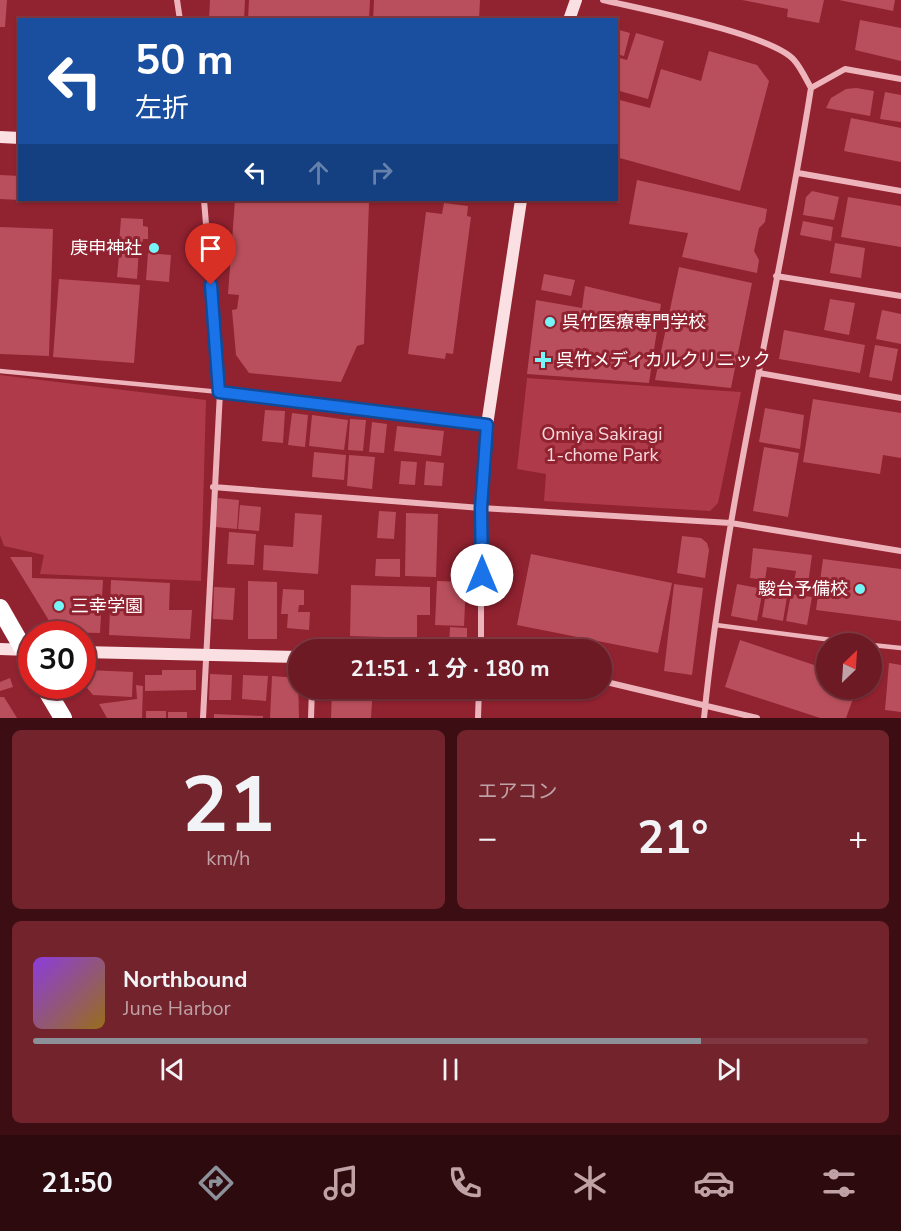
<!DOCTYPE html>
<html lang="ja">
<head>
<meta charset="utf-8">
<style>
	:root { --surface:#6d1a24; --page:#72232c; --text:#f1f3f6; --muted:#bfa1a6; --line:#7f3841; --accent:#8c9099 }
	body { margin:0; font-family:"Nunito Sans","Noto Sans JP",sans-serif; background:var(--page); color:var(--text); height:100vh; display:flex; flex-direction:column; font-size:22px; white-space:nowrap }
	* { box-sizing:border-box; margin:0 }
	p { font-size:20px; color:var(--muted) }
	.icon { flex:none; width:33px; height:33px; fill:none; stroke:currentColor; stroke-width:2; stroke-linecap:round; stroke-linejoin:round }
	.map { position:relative; height:718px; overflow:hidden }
	.side { display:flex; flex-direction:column; gap:12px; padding:12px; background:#3c0e14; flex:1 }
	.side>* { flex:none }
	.guide { position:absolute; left:18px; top:18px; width:600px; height:183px; border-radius:0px; box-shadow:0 2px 4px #0004,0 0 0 2px var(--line); background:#1a4fa0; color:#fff; overflow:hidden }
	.needle { width:39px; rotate:25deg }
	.buttons { position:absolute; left:816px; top:633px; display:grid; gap:12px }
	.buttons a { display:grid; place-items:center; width:66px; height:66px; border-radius:50%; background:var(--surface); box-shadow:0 2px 4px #0004,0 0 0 2px var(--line); font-size:30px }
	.speed { position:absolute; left:18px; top:621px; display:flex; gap:12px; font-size:30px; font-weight:700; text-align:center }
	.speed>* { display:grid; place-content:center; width:78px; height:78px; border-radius:50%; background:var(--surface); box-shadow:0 2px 4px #0004,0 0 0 2px var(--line); line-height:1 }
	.speed .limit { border:9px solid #d22; background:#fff; color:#111 }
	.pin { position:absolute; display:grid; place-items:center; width:51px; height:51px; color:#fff; margin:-62px -26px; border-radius:50% 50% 50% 0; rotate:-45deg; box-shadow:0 0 6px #0007 }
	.pin .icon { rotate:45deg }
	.me { position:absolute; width:66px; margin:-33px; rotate:0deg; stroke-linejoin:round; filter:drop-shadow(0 0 4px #0008) }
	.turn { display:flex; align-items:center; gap:21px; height:126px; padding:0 18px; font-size:27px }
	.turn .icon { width:78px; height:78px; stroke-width:2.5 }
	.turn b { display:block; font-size:42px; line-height:51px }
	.lanes { display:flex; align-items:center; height:57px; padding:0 18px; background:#0003; justify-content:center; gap:30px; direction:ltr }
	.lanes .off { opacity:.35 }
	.big { font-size:45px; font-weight:700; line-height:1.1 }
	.side .card { flex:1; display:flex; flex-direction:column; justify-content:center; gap:9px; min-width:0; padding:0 21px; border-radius:9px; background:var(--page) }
	.side .dial { align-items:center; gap:0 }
	.dial b { font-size:78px; line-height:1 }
	.song { display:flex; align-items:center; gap:18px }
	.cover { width:72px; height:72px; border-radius:9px; background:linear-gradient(135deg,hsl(270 70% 55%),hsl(40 70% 35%)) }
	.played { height:6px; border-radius:3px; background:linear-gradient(90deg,var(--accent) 80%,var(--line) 80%) }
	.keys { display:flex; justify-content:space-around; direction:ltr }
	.heat { display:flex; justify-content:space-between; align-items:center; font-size:33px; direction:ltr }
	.side .tiles { flex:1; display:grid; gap:12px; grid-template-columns:1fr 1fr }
	.card:last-child { grid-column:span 2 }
	.trip { position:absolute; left:288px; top:639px; width:324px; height:60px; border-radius:30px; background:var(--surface); box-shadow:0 2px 4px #0004,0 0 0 2px var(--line); font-weight:700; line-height:60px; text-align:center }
	.tabs { display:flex; height:96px; justify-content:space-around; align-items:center; background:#2c0a0e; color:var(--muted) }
	.tabs .icon { width:42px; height:42px }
	.tabs .on { color:var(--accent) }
	.tabs b { font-size:27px; color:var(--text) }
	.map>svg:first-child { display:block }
	.green { fill:#af3a4a }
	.building { fill:#b94f5c }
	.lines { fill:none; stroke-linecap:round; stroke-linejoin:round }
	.lane { stroke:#edb4bc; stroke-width:4.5 }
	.street { stroke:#edb4bc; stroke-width:6 }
	.secondary { stroke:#fae0e3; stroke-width:12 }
	.highway { stroke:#fff; stroke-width:18 }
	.route-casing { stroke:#114b97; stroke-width:15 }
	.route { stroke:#1a73e8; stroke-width:10 }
	.poi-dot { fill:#76f5f8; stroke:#912230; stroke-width:2 }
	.labels { text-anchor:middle; stroke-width:6; stroke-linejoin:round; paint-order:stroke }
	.poi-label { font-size:18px; fill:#fff; stroke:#912230; text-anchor:start }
	.park-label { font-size:18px; fill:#f9d9de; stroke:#912230 }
</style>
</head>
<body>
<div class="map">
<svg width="901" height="718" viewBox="0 0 901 718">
	<rect width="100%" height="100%" fill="#912230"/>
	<path class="green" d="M0 375 206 400 201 581 40 574 44 555 4 546 0 535Z
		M527 378 741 392 718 503 710 511 544 501 546 474 517 469Z"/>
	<path class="building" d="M0 0H7L5 27H0Z
		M210 0H245L244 20H209Z
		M249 0H370L369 20H248Z
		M374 0H480L479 20H373Z
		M742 0H824L819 23 787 17 788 9Z
		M839 0H895L893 11Z
		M860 20 901 28V61L855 50Z
		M616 29 630 33 624 56 616 54Z
		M636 33 664 41 648 99 616 90V57L627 60Z
		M709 51 757 65 769 81 740 191 616 157V99L650 108 661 69 701 81Z
		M856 88 874 91 870 116 826 108 831 98 846 89Z
		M885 92 901 95V122L880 119Z
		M851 118 901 128V162L844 151Z
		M0 175 20 176V200L0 199Z
		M637 180 767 209 765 222 759 228 754 251 759 260 757 273 682 257 688 233 629 224Z
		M812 191 839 197 834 220 803 215 806 197Z
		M848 197 901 206V247L841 237Z
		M235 200 369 202 364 344 357 346 341 382 249 373 236 355 232 310 237 309 239 295 228 294Z
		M444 203 468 206 467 216 471 217 453 354 446 353 445 359 408 354 426 212 442 214Z
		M121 218 143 219V226L148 227V239H143L142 245 119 244Z
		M803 221 833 227 831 241 800 235Z
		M0 227 53 229 49 356 0 354Z
		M835 243 865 248 861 278 830 273Z
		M120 246 139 248 137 279 117 277Z
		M148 253 171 255 169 282 146 280Z
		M679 267 752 283 731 388 655 380Z
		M544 274 575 280 571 296 541 290Z
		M59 279 140 285 134 363 53 357Z
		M585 286 661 304 649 383 527 374 536 300 582 308Z
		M830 299 855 303 849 335 824 330Z
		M882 310 901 314V344L876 339Z
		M784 330 865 345 860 373 779 359Z
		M875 345 898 349 892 381 869 377Z
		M813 399 901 413V458L883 455 880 474 803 462Z
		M765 408 804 415 800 449 759 442Z
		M265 410 285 411 283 443 262 441Z
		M292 413 308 415 305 447 288 445Z
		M312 415 348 420 344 450 309 446Z
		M350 419 366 420 363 451 348 450Z
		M372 422 387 424 384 453 369 452Z
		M397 426 444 431 441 456 394 451Z
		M764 447 799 453 788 517 753 511Z
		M314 452 346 455 344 480 312 477Z
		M349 455 375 457 372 489 347 486Z
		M401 461 417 462 415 485 399 484Z
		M426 461 444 463 442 486 424 485Z
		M218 498 239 500 237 529 215 527Z
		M240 505 261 507 259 531 238 529Z
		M379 511 396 512 394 539 377 538Z
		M295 513 322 515 318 574 263 570 264 545 293 547Z
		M406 513 438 514 436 577 405 576Z
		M229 532 256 534 254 565 227 564Z
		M682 536 701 538 707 543 709 550 705 578 677 573Z
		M753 548 812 555 808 584 794 582 796 571 767 567 765 580 750 578Z
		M531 554 672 583 658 653 517 625Z
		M10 557H32V578L103 580 100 633 56 632Z
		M376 559H400V577L375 576Z
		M823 559 901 569V621L816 610Z
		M111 580 170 583 169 610H192L190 639 109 635Z
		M248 581 277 582V639H248Z
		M437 581 466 582 464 626 435 625Z
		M674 584 703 588 692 675 664 671Z
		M737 584 763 589 757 621 731 616Z
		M351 585 430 587V615H417V638L350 636Z
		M214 587 235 588 233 620 213 619Z
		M767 587 788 591 783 621 762 617Z
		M283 589 304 590V605H299L298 612H310L309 630 287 628 288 614H281Z
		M791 594 812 597 807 625 786 621Z
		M450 627 467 628V645H449Z
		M740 640 826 669V688H857L846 718H820L725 687Z
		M889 663 901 665V712L885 710Z
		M87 670 133 672 132 697 93 695 87 688Z
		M162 670H196V690L145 691V675H162Z
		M210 674 232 675 231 700H209Z
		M243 675 268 676 266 701 242 699Z
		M272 676 298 678 299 718H270Z
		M10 678 13 687 0 691V682Z
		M136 685 143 686 142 718H107L99 704 137 699Z
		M332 688H373L371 718H331Z
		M0 697H4L17 718H0Z
		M146 711H166V718H146Z
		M168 712H187V718H168Z
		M214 714 263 716V718H214Z"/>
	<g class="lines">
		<path class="lane" d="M0 371 220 392
			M716 625 863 644
			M872 645 901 648"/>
		<path class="street" d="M177 0 180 20
			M603 0C641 9 771 34 794 60 801 68 806 79 811 88
			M798 173 901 191
			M776 276 901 296
			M759 373 901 398
			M220 392 487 425
			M213 487 481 508 731 523 901 551
			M481 508V650
			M602 681 757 718
			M203 718 220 392 204 200
			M311 718 312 688
			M478 718 479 688
			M704 718C725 506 778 298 811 88L845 69 901 79"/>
		<path class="secondary" d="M569 20 576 0
			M0 137 20 138
			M481 508 487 425 521 200
			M0 649 29 650
			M82 652 298 657"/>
		<path class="highway" d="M0 608 32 664
			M44 686 63 718"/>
	</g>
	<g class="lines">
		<defs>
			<path id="route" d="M211 285 219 392 487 425 481 508 482 575"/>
		</defs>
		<use href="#route" class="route-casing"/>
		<use href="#route" class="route"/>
	</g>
	<g class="poi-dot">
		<circle cx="154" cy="248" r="6"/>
		<circle cx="550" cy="322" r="6"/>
		<path d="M540 351h6v6h6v6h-6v6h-6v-6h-6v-6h6z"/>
		<circle cx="860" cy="589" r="6"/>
		<circle cx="59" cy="606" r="6"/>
	</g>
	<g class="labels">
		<g class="poi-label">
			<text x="142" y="254" text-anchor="end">庚申神社</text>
			<text x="562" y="328">呉竹医療専門学校</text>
			<text x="556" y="366">呉竹メディカルクリニック</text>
			<text x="848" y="595" text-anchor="end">駿台予備校</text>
			<text x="71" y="612">三幸学園</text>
		</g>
		<g class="park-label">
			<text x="602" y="440">Omiya Sakiragi<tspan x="602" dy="21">1-chome Park</tspan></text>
		</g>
	</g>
</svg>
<div class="buttons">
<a><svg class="needle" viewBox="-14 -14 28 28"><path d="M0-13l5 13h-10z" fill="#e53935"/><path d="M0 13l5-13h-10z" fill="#bfa1a6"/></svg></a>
</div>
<div class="speed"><div class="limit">30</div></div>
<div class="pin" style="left:211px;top:285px;background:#d93025"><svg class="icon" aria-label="arrive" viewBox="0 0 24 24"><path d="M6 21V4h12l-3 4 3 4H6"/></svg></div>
<svg class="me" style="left:482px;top:575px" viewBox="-20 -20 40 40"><circle r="19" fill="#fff"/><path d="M0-13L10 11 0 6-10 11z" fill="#1a73e8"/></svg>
<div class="trip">21:51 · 1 分 · 180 m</div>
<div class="guide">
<div class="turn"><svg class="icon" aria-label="left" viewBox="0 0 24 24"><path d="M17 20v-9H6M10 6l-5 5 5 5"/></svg><div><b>50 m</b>左折</div></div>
<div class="lanes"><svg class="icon" aria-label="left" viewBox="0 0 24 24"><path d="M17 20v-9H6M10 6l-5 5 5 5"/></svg><svg class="icon off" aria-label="ahead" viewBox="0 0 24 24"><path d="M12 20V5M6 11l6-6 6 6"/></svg><svg class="icon off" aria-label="right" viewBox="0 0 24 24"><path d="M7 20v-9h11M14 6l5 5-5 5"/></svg></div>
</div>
</div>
<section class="side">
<div class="tiles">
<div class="card dial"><b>21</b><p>km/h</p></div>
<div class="card"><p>エアコン</p>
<div class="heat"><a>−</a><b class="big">21°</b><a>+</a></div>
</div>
<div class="card">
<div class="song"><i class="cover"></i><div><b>Northbound</b><p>June Harbor</p></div></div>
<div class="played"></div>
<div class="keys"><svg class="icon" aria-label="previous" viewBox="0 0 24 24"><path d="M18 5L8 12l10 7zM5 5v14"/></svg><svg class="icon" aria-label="pause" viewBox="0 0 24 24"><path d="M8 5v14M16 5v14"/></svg><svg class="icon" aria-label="next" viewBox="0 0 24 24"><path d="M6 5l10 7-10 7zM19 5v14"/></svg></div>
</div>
</div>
</section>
<nav class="tabs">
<b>21:50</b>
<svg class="icon on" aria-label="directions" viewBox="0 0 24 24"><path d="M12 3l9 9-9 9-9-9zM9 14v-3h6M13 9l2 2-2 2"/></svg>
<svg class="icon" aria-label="music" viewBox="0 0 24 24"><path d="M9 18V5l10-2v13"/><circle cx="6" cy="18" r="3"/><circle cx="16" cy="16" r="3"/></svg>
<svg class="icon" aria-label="phone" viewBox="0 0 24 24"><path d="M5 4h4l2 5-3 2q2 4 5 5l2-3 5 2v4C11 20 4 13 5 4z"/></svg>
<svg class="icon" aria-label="climate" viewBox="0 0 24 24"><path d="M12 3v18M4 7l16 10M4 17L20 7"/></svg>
<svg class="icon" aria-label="car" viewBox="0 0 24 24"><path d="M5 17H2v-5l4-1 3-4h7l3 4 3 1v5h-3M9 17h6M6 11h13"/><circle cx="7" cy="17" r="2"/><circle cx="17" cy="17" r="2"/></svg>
<svg class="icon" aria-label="filters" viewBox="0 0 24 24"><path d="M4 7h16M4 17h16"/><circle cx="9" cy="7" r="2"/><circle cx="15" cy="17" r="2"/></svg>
</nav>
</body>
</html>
